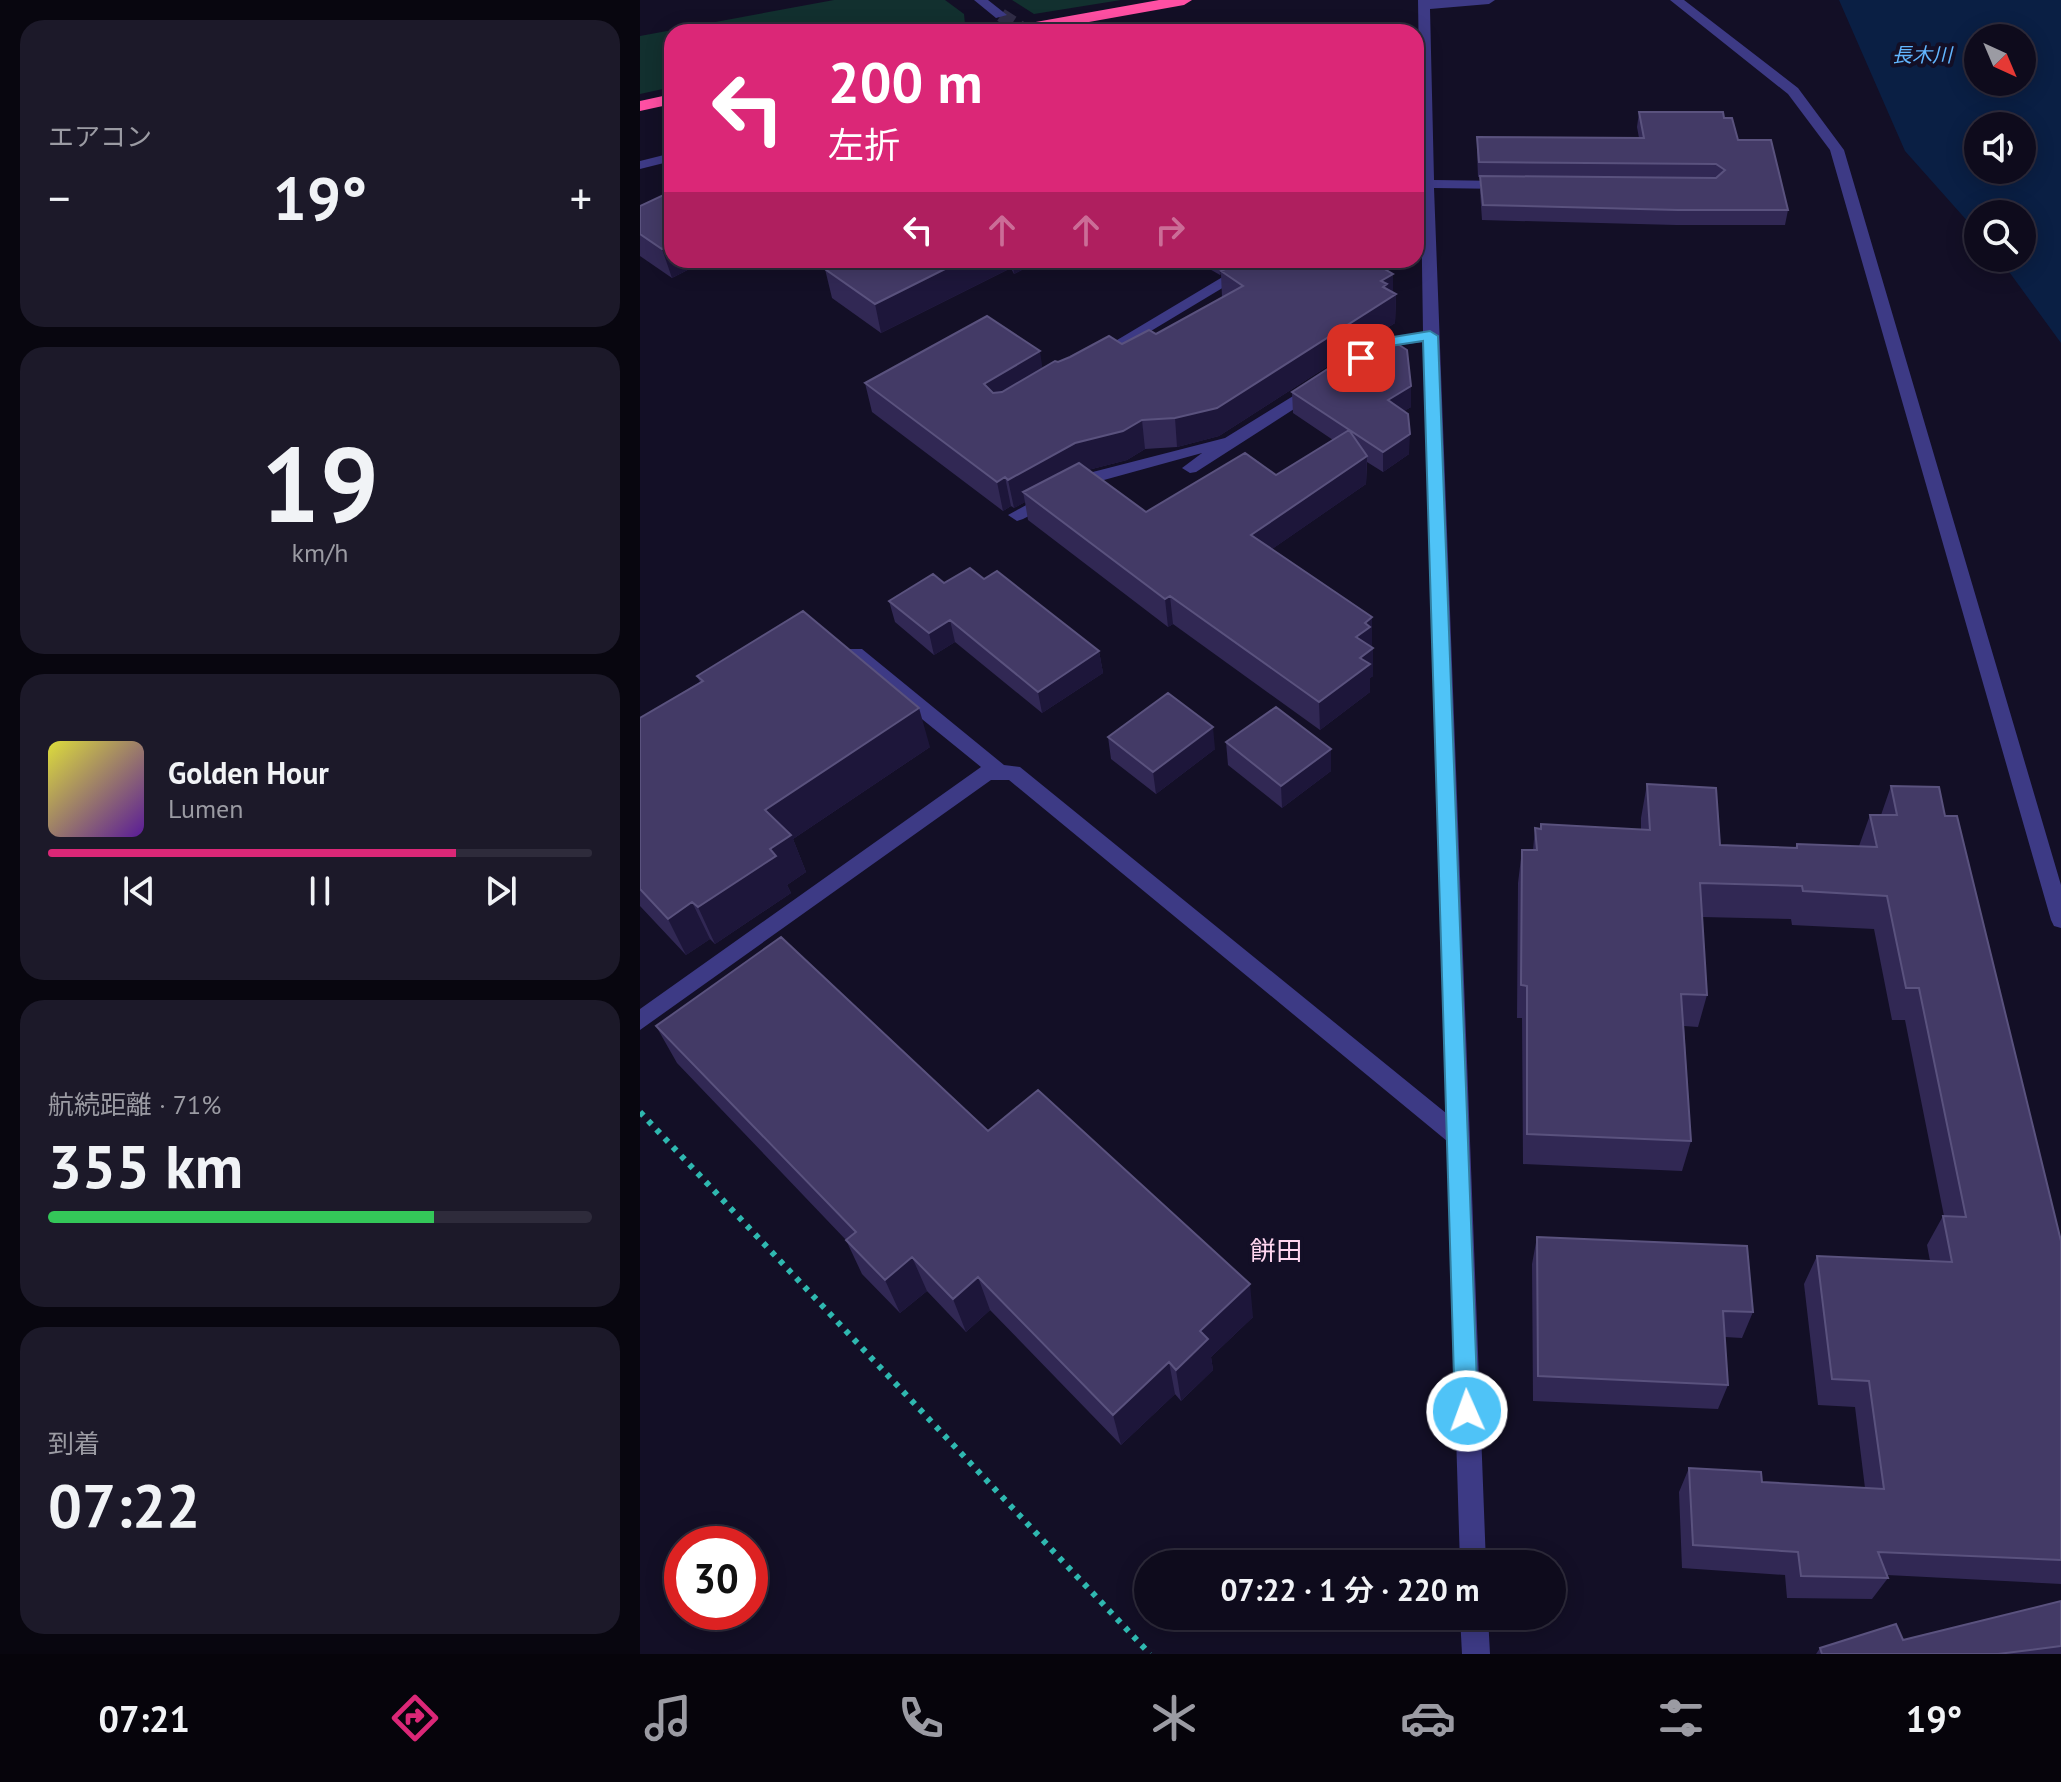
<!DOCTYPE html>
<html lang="ja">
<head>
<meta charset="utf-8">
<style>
	:root { --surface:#0e0b1c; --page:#1c1929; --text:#f1f3f6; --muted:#9b9ba3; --line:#2e2b3b; --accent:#db2777 }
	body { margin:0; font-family:"PT Sans","Noto Sans JP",sans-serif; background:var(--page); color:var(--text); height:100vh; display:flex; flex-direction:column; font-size:30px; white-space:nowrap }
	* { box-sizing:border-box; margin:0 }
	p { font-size:26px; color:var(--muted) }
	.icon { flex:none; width:44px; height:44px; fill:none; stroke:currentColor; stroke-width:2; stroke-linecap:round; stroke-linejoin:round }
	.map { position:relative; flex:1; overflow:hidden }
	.sheet { display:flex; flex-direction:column; gap:20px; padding:20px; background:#08060f; width:640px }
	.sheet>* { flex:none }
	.top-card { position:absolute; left:24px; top:24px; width:760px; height:244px; border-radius:24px; box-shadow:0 4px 20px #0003,0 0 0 2px var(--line); background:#db2777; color:#fff; overflow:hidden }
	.needle { width:52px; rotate:136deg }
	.controls { position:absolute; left:1324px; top:24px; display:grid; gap:16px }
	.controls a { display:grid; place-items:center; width:72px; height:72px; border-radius:50%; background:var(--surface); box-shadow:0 4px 20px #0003,0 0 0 2px var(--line); font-size:40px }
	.speed { position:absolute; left:24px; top:1526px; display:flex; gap:16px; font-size:40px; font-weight:700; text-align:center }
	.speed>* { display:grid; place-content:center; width:104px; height:104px; border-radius:50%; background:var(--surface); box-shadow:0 4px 20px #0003,0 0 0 2px var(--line); line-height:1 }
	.speed .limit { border:12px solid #d22; background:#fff; color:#111 }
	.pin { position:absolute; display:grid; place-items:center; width:68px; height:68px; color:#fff; margin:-34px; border-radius:16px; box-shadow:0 4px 12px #0006 }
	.me { position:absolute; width:88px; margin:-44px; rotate:358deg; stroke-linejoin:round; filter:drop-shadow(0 0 6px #0008) }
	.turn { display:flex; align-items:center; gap:28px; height:168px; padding:0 32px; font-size:36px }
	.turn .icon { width:104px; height:104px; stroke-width:2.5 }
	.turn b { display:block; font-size:56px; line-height:68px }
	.lanes { display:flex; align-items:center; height:76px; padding:0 32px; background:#0003; justify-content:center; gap:40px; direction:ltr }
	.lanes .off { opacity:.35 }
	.big { font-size:60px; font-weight:600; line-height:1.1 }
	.sheet .card { flex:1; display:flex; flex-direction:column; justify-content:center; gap:12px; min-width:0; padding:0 28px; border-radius:24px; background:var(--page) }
	.sheet .dial { align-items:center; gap:0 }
	.dial b { font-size:104px; line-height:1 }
	.song { display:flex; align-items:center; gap:24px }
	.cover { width:96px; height:96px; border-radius:12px; background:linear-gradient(135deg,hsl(60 70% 55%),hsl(270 70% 35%)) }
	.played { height:8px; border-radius:4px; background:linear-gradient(90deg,var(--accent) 75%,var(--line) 75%) }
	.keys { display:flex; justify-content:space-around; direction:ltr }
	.heat { display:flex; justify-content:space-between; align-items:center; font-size:44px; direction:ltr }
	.charge { height:12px; border-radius:6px; background:linear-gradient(90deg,#34c759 71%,var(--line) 0) }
	.trip { position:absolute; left:494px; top:1550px; width:432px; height:80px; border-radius:40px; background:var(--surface); box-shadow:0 4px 20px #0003,0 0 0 2px var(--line); font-weight:600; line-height:80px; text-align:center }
	.tabs { display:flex; height:128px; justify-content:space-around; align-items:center; background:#06040b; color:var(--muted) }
	.tabs .icon { width:56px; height:56px }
	.tabs .active { color:var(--accent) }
	.tabs b { font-size:36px; color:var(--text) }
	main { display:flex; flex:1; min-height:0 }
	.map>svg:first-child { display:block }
	.green { fill:#12302f }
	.water { fill:#0a1f44; fill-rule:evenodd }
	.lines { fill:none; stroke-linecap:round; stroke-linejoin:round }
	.street-tunnel { stroke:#312d47; stroke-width:14; stroke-dasharray:14 7; stroke-linecap:butt }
	.path { stroke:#2fb8b0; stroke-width:6; stroke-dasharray:5 7; stroke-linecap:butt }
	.street { fill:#3d3a85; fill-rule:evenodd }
	.highway { fill:#ff4fa3; fill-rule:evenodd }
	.wall { fill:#312854 }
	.shaded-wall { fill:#1d163a }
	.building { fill:#433a66; stroke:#5a527e; stroke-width:2 }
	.route { fill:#4fc3f7; stroke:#337fa1; stroke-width:2 }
	.labels { text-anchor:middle; stroke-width:8; stroke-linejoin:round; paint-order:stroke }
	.far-water-label { font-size:20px; font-style:italic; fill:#62b6ff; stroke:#130f26 }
	.quarter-label { font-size:26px; fill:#ffd6f0; stroke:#130f26 }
</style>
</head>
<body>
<main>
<section class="sheet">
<div class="card"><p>エアコン</p>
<div class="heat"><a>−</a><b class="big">19°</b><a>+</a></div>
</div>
<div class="card dial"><b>19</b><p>km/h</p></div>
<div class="card">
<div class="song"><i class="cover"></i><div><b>Golden Hour</b><p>Lumen</p></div></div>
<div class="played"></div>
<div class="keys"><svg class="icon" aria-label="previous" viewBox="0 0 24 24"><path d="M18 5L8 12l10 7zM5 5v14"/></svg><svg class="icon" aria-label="pause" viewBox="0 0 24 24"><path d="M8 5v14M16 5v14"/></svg><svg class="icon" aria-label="next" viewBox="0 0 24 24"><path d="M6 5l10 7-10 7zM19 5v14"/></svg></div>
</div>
<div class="card"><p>航続距離 · 71%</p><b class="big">355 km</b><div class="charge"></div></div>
<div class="card"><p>到着</p><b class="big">07:22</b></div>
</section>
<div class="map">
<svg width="1421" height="1654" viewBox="0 0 1421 1654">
	<rect width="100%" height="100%" fill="#130f26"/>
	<path class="green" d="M194 0H305L324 14 325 24 297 32H32V87L0 94V36Z
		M372 0H481L394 14Z"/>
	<path class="water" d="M1199 0H1421V343L1359 258H1382V214H1338V233L1265 151ZM1338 38H1382V82H1338ZM1338 126H1382V170H1338Z"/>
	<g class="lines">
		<path class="street-tunnel" d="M361 15 387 32"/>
		<path class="path" d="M0 1112 510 1654"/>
		<path class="street" d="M334 0H348L367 15 356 18Z
			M778 0H855L849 4 790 9 794 180 865 181 872 185 865 189 794 188 846 1564H820L807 1141 369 780H351L0 1030V1009L341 767 208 659 206 654 208 649H222L364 765 380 767 806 1113 783 342 750 346 730 358 722 353 740 339 783 332Z
			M1030 0H1044L1158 88 1204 150 1421 885V928L1414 926 1411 920 1190 150 1148 94Z
			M32 153V161L0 169V161Z
			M611 260H629L466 358H454L452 355Z
			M676 382 684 387 682 391 556 472 550 473 542 468 562 453 453 483 383 519 377 521 368 515 441 475 585 438Z
			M820 1616H848L850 1654H822Z"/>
		<path class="highway" d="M519 0H552L544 5 393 32H359L367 27Z
			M32 94V104L0 111V101Z"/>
	</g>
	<path class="wall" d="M999 112 1084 118 1098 140 1148 210 1145 225H1036L842 220 840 191V177H838L837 152V137L999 138 997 127Z
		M0 206 32 260H67L32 278 0 256Z
		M202 260H401L374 274 371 268 241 333 192 298 185 269Z
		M554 260H729L753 292 756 294 755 323 579 436 537 447 505 449 487 460 448 470 506 512 636 475 693 440 653 413 652 392 771 386V407L764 411 769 454 743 472 727 462 726 484 632 549 732 617V645L730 646 733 676 730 678V692L680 730 533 624 528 627 388 520 385 502 374 508 371 506 363 511 232 412 225 383 403 368 516 334 582 297 581 274 580 275Z
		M304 583 459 651 463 673 402 713 315 642 294 655 255 622 249 601Z
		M57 676 290 747 153 839 166 872 147 885 151 893 75 944 70 939 46 955 0 906V718L60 682Z
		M468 737 575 749 516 794 471 759Z
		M586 742 691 771 642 808 588 765Z
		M1007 784 1080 845 1155 848 1157 844 1219 846 1230 815H1241L1251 786 1305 816 1421 1241V1584L1247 1575 1248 1578 1232 1599 1147 1598 1145 1575 1042 1568 1039 1492 1049 1468 1122 1482 1225 1488 1215 1407 1178 1405 1164 1284 1177 1256 1290 1261 1287 1245 1303 1216H1304L1265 1020H1252L1234 929 1152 925 1151 919 1062 917 1067 995 1058 1027 1044 1026 1051 1141 1042 1171 883 1164 882 1018H877L878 883 882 850H893L895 828 1001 830V818Z
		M16 1026 348 1131 613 1317 571 1357 573 1370 541 1401 535 1394 481 1445 350 1310 326 1332 287 1291 260 1313 222 1274 206 1240 37 1063Z
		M897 1237 1113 1312 1102 1338 1085 1337 1088 1385 1078 1409 893 1401 892 1264Z
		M1421 1601V1654H1176L1180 1648 1263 1640Z"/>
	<path class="shaded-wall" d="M32 244V260H67L32 278 22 249Z
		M323 260H369L371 268 241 333 235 304Z
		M372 260H401L374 274Z
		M579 260H593L594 267 581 271 580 275Z
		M753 274V297L756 294 755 323 579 436 537 447 535 418Z
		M400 351 404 379 349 413 344 384Z
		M771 386V407L748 421V400Z
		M502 420 505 449 487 460 440 472 383 492 385 502 374 508 368 480 435 443Z
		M770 434 769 454 743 472V452Z
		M727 456 726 484 612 563 611 535Z
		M365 477 371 506 363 511 357 482Z
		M530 596 533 624 528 627 525 599Z
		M732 617V645L730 647 733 648V676L730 678V692L680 730 679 702 725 623Z
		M310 620 315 642 294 655 289 633Z
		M459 651 463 673 402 713 398 692Z
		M279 708 290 747 153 839 166 872 147 885 151 893 75 944 58 907 130 849 125 810Z
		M573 727 575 749 516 794 513 772Z
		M691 749V771L642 808 641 786Z
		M52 902 70 939 46 955 28 919Z
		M272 1257 287 1291 260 1313 245 1280Z
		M338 1277 350 1310 326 1332 313 1299Z
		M610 1284 613 1317 571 1357 573 1370 541 1401 536 1370 560 1331Z
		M529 1362 535 1394 481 1445 473 1415Z"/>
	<path class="building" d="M999 112H1083L1084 118H1092L1098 140H1131L1148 210H1038L843 205 840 176 1076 178 1085 170 1076 164 839 162 837 137 1004 138Z
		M32 191V244L22 249 0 234V206Z
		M202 260H323L235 304 185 269Z
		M601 260H729L753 274 741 281 747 284 743 287 756 294 577 408 535 418 502 420 483 431 435 443 368 480 365 477 357 482 225 383 347 316 400 351 344 384 353 393 362 392 415 361 418 362 430 357 469 336 482 344 509 330 516 334 603 286 581 271 602 261Z
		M742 334 767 350 771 386 748 400 768 414 770 434 743 452 652 392Z
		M709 430 727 456 611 535 732 617 725 623 730 627 716 637 733 648 720 658 730 664 679 702 530 596 525 599 383 492 439 463 506 512 605 453 636 475Z
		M330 568 344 579 357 571 459 651 398 692 310 620 289 633 249 601 293 574 304 583Z
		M163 611 279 708 125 810 151 835 130 849 136 856 58 907 52 902 28 919 0 889V718L63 681 57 676Z
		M528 693 573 727 513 772 468 737Z
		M636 707 691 749 641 786 586 742Z
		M1007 784 1076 788 1080 845 1157 848V844L1237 847 1230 815H1257L1251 786 1299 787 1305 816H1317L1421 1241V1560L1238 1552 1248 1578 1161 1576 1158 1552 1053 1545 1049 1468 1121 1472 1122 1482 1244 1489 1229 1381 1192 1379 1177 1256 1312 1262 1303 1216 1326 1217 1279 988H1266L1247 896 1163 891 1162 886 1060 883 1067 995 1041 994 1051 1141 887 1134V986L881 985 882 850H897L895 828 901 829V824L1010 830Z
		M141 937 348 1131 398 1090 610 1284 560 1331 568 1339 536 1370 529 1362 473 1415 338 1277 313 1299 272 1257 245 1280 206 1240 216 1232 16 1026Z
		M897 1237 1107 1246 1113 1312 1083 1311 1088 1385 898 1376Z
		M1421 1601V1646L1358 1654H1182L1180 1648 1256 1624 1263 1640Z"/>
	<path class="route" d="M790 331 798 336 838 1411 835 1419 827 1422 819 1419 815 1411 783 341 750 346 721 363 714 358 741 339Z"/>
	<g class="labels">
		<g class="far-water-label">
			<text x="1282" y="62">長木川</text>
		</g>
		<g class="quarter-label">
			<text x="636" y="1260">餅田</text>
		</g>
	</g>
</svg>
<div class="controls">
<a><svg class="needle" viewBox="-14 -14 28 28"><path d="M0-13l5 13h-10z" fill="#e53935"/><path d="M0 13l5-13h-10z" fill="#9b9ba3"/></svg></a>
<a><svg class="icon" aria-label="sound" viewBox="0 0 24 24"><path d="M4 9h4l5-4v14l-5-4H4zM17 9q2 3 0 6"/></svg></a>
<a><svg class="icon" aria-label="search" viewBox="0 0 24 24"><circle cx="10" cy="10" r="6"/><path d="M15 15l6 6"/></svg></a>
</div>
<div class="speed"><div class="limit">30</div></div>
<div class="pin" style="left:721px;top:358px;background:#d93025"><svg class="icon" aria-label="arrive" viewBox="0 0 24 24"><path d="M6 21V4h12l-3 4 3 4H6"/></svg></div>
<svg class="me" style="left:827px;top:1411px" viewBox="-20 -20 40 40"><circle r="17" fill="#4fc3f7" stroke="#fff" stroke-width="3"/><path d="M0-11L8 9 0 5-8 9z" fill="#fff"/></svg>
<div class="trip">07:22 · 1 分 · 220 m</div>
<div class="top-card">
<div class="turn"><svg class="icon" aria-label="left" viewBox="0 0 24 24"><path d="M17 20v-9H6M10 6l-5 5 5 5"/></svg><div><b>200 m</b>左折</div></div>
<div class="lanes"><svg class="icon" aria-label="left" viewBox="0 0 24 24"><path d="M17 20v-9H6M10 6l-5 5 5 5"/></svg><svg class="icon off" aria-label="ahead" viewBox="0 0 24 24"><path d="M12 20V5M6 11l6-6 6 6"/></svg><svg class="icon off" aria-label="ahead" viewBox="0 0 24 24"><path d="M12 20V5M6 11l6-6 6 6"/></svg><svg class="icon off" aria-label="right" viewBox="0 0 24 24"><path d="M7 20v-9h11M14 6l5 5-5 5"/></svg></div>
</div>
</div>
</main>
<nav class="tabs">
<b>07:21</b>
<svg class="icon active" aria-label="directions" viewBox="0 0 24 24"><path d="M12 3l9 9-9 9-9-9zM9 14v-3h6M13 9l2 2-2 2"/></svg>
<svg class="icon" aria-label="music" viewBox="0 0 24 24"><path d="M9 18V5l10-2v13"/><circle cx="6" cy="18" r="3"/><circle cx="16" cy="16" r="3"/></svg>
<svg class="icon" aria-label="phone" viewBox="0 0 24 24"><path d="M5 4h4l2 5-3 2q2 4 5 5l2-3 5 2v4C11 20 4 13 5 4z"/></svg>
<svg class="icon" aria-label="climate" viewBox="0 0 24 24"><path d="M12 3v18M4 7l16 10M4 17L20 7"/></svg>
<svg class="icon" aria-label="car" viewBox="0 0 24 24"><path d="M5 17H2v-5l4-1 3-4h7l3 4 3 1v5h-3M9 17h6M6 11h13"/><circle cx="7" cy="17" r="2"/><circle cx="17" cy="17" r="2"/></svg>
<svg class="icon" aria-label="filters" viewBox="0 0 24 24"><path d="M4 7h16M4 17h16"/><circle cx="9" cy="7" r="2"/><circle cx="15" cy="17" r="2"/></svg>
<b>19°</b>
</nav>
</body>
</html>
